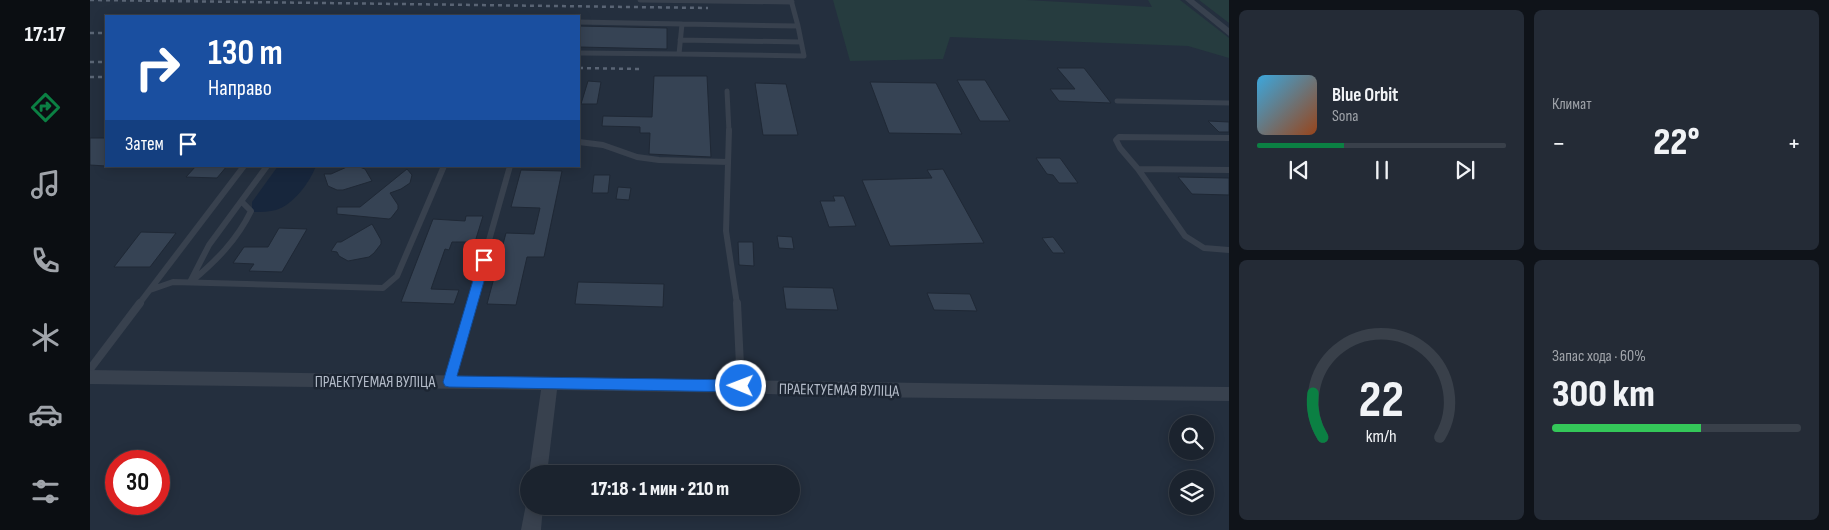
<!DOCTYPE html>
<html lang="ru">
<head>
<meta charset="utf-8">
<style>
	:root { --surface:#1b232e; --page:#242b36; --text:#f1f3f6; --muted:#a0a4aa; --line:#39404a; --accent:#0b8043 }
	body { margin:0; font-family:"Sofia Sans Condensed",sans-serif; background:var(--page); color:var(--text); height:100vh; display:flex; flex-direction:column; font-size:19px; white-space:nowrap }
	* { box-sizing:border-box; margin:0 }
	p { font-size:16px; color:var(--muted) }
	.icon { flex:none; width:28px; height:28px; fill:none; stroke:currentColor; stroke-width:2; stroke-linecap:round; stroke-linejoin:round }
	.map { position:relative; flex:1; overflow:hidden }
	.details { display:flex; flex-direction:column; gap:10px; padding:10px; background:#0f1319; width:600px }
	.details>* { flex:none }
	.banner { position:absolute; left:15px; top:15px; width:475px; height:152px; border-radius:0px; box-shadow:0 2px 12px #0003,0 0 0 1px var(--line); background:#1a4fa0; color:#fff; overflow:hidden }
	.controls { position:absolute; left:1079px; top:415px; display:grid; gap:10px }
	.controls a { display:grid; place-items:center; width:45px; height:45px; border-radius:50%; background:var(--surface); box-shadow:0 2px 12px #0003,0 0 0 1px var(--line); font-size:25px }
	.speed { position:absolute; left:15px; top:450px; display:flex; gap:10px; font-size:25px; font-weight:700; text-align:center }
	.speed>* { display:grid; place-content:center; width:65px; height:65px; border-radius:50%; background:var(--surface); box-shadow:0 2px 12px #0003,0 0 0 1px var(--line); line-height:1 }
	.speed .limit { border:8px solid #d22; background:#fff; color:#111 }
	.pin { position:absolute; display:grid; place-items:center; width:42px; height:42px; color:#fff; margin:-21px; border-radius:10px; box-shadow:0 2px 8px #0006 }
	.me { position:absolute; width:55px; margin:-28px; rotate:271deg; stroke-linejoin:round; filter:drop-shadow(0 0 4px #0008) }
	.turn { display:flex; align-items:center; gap:18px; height:105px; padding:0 20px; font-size:22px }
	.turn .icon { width:65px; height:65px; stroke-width:2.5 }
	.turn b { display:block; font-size:35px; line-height:42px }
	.then { display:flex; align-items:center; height:48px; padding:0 20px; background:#0003; gap:10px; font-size:19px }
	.big { font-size:38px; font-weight:800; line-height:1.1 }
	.details .card { flex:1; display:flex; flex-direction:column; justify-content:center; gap:8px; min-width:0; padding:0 18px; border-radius:8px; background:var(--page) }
	.details .dial { align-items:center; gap:0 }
	.dial svg { height:130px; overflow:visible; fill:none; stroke:var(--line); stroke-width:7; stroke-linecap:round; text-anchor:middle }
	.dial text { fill:var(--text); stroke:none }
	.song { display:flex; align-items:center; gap:15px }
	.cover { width:60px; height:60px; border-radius:8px; background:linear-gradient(135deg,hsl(200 70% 55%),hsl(20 70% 35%)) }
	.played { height:5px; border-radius:2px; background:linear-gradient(90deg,var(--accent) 35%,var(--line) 35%) }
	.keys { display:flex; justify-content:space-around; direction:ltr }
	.heat { display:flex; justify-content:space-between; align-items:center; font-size:28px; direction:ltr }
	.charge { height:8px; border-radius:4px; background:linear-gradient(90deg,#34c759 60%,var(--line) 0) }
	.details .tiles { flex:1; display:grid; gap:10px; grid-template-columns:repeat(2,1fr) }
	.trip { position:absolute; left:430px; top:465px; width:280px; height:50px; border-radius:25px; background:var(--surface); box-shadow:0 2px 12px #0003,0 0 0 1px var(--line); font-weight:800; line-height:50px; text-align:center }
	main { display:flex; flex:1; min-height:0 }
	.tabs { display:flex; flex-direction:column; width:90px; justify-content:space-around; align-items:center; background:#0b0e12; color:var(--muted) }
	.tabs .icon { width:35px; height:35px }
	.tabs .active { color:var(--accent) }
	.tabs b { font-size:22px; color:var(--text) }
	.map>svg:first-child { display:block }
	.green { fill:#263c3f }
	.water { fill:#17263c }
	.building { fill:#364354; stroke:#1f2835 }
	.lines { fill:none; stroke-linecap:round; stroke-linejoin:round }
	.service-far2 { stroke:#38414e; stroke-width:5 }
	.service-far1 { stroke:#38414e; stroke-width:6 }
	.service { stroke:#38414e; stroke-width:8 }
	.minor { fill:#38414e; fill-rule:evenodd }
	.rail { stroke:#5a6575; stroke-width:2.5; stroke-dasharray:4 4; stroke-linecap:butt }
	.route { fill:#1a73e8; stroke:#114b97 }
	.labels { text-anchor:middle; stroke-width:5; stroke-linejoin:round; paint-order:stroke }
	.street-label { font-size:16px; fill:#b4bcc9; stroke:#1d2633 }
</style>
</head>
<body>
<main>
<nav class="tabs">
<b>17:17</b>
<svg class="icon active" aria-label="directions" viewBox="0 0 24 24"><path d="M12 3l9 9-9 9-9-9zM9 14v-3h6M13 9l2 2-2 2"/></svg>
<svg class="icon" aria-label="music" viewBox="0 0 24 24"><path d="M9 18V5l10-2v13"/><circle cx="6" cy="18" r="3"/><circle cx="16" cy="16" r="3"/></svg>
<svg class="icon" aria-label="phone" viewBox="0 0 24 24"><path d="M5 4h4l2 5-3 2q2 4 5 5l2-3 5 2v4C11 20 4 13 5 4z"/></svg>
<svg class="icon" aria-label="climate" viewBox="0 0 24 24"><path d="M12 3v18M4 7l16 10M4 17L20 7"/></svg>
<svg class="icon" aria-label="car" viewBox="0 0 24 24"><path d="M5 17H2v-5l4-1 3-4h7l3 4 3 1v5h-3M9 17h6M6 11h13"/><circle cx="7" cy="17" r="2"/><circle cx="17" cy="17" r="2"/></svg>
<svg class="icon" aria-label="filters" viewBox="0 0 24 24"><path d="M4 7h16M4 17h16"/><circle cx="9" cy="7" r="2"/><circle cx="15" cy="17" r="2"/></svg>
</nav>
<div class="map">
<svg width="1139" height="530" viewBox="0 0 1139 530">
	<rect width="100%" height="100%" fill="#242f3e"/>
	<path class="green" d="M743 0H936L1062 7 1058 0H1090L1139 38V58L1098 46 860 37 853 59 760 61Z
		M1109 0H1139V23Z"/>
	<path class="water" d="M188 166H226C220 182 203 205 186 210 179 212 170 212 162 212V202Z"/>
	<path class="building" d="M489 26 577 28V49L489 47Z
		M967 68H994L1021 103 969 101 960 89H985Z
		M564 76H617L621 157 559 154 560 133H550V127L512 126 513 116 562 117Z
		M867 80H895L920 121H890Z
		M498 81 511 82 507 104H491Z
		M780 82 846 83 872 134 799 133Z
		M665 83 696 84 708 135H673Z
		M1118 121 1139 122V132H1129Z
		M0 138H16V166L0 165Z
		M946 158H970L988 183H969L963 175 957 174Z
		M106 166H137L127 178 96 177Z
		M259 166H267L275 169 282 181 253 190H247L238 186 234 174H241Z
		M317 169 322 175 320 183 311 189 300 193 308 205V209L301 218 299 219 247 214V207H270Z
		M853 169 894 243 800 246 772 180 842 178 837 170Z
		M431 170 472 171 454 257H437L426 305 397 304 416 233 444 234 450 208 421 207Z
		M504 175H520L518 193H502Z
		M1088 177 1139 178V195L1102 194Z
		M528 187 541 188 539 200 526 199Z
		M743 196H754L766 226 739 227 730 201H745Z
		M376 216H393L385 242H362L359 250 355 249 341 289 369 290 364 304 311 302 343 219 375 221Z
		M282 224 291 240V244L284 253 279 257 258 261 249 256 247 252 241 251 247 242H251Z
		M189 228 217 229 192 272 159 271 164 264 143 263 154 247H178Z
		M51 232 86 233 60 267H24Z
		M687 236 702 237 704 249 689 248Z
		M963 237 975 253H963L952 238Z
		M648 242H663L664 266 649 265Z
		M488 282 574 284 573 307 485 304Z
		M693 287 743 288 748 310 696 309Z
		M837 293 880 294 887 311 844 310Z"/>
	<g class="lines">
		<path class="service-far2" d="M550 0 702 2
			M701 0 708 26
			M489 22 592 24
			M592 24 708 26 714 56 589 54Z
			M590 40 711 42
			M489 53 589 54
			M637 91 639 132
			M1027 101 1139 103"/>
		<path class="service-far1" d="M639 130 636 231 647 304
			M1139 138 1029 137 1026 140 1030 148 1048 169 1139 170
			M489 142 513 145 547 157 569 160 638 162
			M1048 169 1095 236 1114 248 1139 250
			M102 281C126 261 147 240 161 211L152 202
			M100 282 119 245 177 166
			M60 290 83 282 293 288 307 276 354 166
			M49 304 154 166
			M381 304 420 166"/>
		<path class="service" d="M647 303 651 386
			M0 369 50 303
			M359 382 381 303"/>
		<path class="minor" d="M1095 0H1104L1139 28V36Z
			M0 370C380 375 759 383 1139 387V401L763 397 651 393 467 390 457 474H439L451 390 0 384Z
			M437 499 439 506H453L451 530H431Z"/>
		<path class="rail" d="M0 0 618 8
			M0 33H16
			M0 62H16
			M489 68 552 69
			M0 77H16"/>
	</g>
	<path class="route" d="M394 256 400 260 367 376 651 380 656 382 658 386 656 390 651 392 359 387 355 386 353 382 389 260Z"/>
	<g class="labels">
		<g class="street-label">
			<text x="285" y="387">ПРАЕКТУЕМАЯ ВУЛІЦА</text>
			<text transform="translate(749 389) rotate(1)" y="6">ПРАЕКТУЕМАЯ ВУЛІЦА</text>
		</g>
	</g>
</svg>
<div class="controls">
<a><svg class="icon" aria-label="search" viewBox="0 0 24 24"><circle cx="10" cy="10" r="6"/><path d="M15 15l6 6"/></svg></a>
<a><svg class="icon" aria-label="layers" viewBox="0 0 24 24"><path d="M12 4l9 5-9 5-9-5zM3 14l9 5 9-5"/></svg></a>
</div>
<div class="speed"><div class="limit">30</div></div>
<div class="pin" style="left:394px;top:260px;background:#d93025"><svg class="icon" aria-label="arrive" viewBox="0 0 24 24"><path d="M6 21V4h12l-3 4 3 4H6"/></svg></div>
<svg class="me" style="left:651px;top:386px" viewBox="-20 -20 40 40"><circle r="17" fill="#1a73e8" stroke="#fff" stroke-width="3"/><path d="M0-11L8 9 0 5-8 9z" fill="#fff"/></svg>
<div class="trip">17:18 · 1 мин · 210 m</div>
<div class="banner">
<div class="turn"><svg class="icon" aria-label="right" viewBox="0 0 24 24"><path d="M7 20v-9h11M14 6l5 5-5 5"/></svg><div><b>130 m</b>Направо</div></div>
<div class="then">Затем<svg class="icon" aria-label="arrive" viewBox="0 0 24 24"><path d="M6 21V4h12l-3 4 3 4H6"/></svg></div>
</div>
</div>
<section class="details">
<div class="tiles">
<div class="card">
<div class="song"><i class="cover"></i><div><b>Blue Orbit</b><p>Sona</p></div></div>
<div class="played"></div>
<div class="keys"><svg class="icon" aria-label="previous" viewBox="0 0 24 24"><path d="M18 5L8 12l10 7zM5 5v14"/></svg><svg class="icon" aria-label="pause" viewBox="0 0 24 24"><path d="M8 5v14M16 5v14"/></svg><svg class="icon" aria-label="next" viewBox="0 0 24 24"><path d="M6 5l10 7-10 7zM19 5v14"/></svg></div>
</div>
<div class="card"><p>Климат</p>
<div class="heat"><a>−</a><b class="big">22°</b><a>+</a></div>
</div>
<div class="card dial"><svg viewBox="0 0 100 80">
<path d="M14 69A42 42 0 1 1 86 69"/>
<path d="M14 69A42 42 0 0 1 8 42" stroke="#0b8043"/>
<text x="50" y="56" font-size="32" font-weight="700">22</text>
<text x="50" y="72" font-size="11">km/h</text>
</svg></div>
<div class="card"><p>Запас хода · 60%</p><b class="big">300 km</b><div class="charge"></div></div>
</div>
</section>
</main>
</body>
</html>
